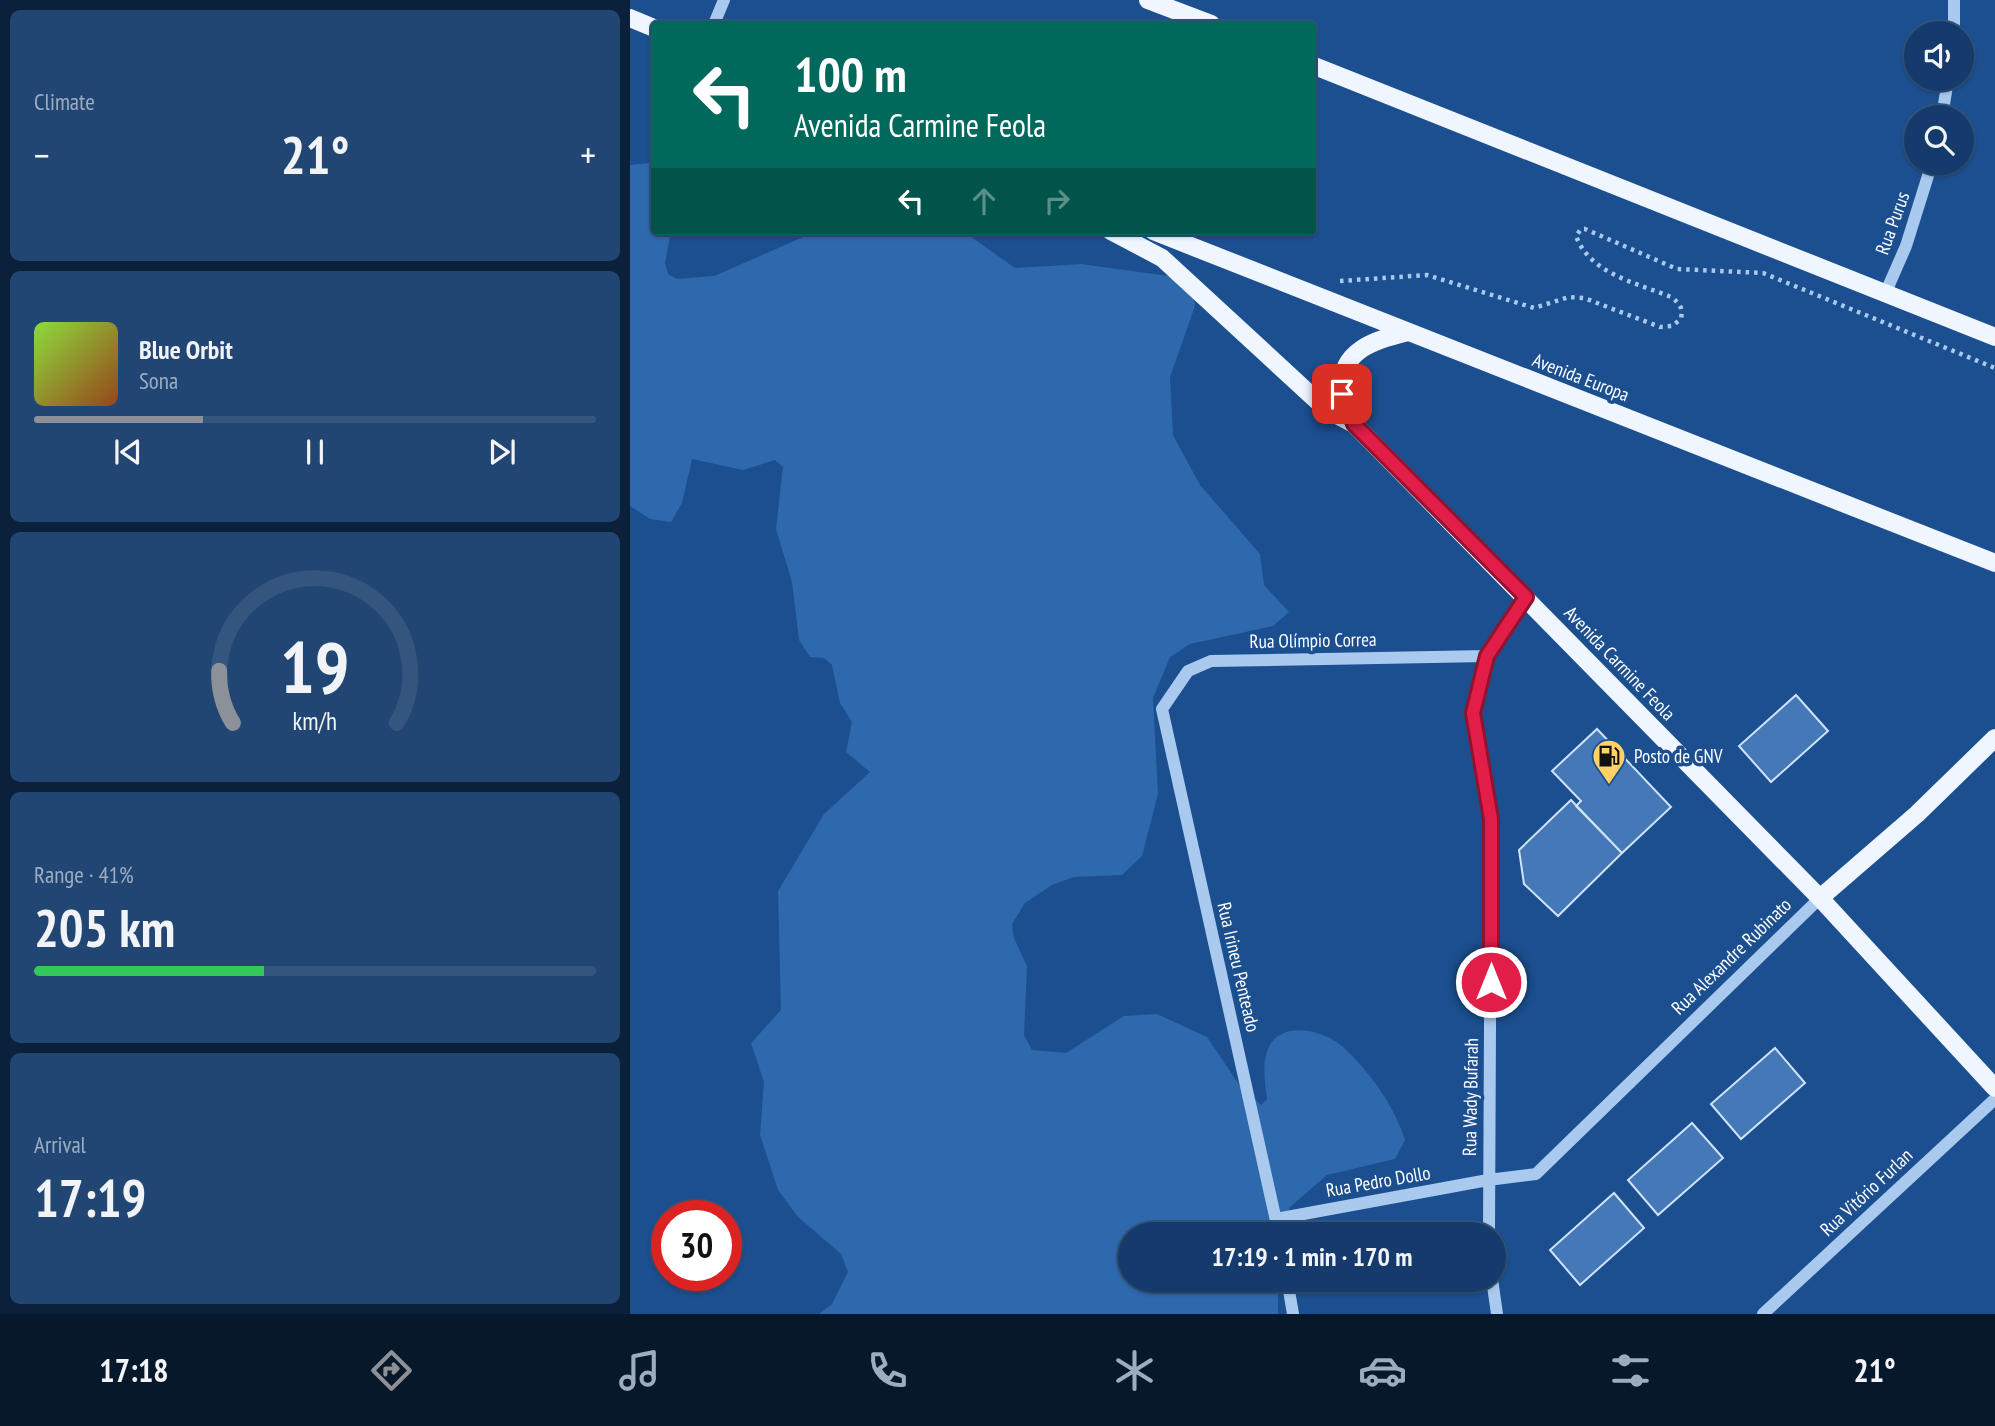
<!DOCTYPE html>
<html lang="en">
<head>
<meta charset="utf-8">
<style>
	:root { --surface:#143b6b; --page:#214673; --text:#f1f3f6; --muted:#9dadc1; --line:#33557e; --accent:#8c9099 }
	body { margin:0; font-family:"PT Sans Narrow",sans-serif; background:var(--page); color:var(--text); height:100vh; display:flex; flex-direction:column; font-size:26px; white-space:nowrap }
	* { box-sizing:border-box; margin:0 }
	p { font-size:23px; color:var(--muted) }
	.icon { flex:none; width:38px; height:38px; fill:none; stroke:currentColor; stroke-width:2; stroke-linecap:round; stroke-linejoin:round }
	.map { position:relative; flex:1; overflow:hidden }
	.side { display:flex; flex-direction:column; gap:10px; padding:10px; background:#0b203b; width:630px }
	.side>* { flex:none }
	.top-card { position:absolute; left:21px; top:21px; width:665px; height:214px; border-radius:7px; box-shadow:0 2px 5px #0004,0 0 0 2px var(--line); background:#00695c; color:#fff; overflow:hidden }
	.tools { position:absolute; left:1274px; top:21px; display:grid; gap:14px }
	.tools a { display:grid; place-items:center; width:70px; height:70px; border-radius:50%; background:var(--surface); box-shadow:0 2px 5px #0004,0 0 0 2px var(--line); font-size:35px }
	.speed { position:absolute; left:21px; top:1200px; display:flex; gap:14px; font-size:35px; font-weight:700; text-align:center }
	.speed>* { display:grid; place-content:center; width:91px; height:91px; border-radius:50%; background:var(--surface); box-shadow:0 2px 5px #0004,0 0 0 2px var(--line); line-height:1 }
	.speed .limit { border:10px solid #d22; background:#fff; color:#111 }
	.pin { position:absolute; display:grid; place-items:center; width:60px; height:60px; color:#fff; margin:-30px; border-radius:14px; box-shadow:0 4px 10px #0006 }
	.me { position:absolute; width:77px; margin:-38px; rotate:0deg; stroke-linejoin:round; filter:drop-shadow(0 0 5px #0008) }
	.turn { display:flex; align-items:center; gap:24px; height:147px; padding:0 28px; font-size:32px }
	.turn .icon { width:91px; height:91px; stroke-width:2.5 }
	.turn b { display:block; font-size:49px; line-height:60px }
	.lanes { display:flex; align-items:center; height:66px; padding:0 28px; background:#0003; justify-content:center; gap:35px; direction:ltr }
	.lanes .off { opacity:.35 }
	.big { font-size:52px; font-weight:700; line-height:1.1 }
	.side .card { flex:1; display:flex; flex-direction:column; justify-content:center; gap:10px; min-width:0; padding:0 24px; border-radius:10px; background:var(--page) }
	.side .dial { align-items:center; gap:0 }
	.dial svg { height:182px; overflow:visible; fill:none; stroke:var(--line); stroke-width:7; stroke-linecap:round; text-anchor:middle }
	.dial text { fill:var(--text); stroke:none }
	.song { display:flex; align-items:center; gap:21px }
	.cover { width:84px; height:84px; border-radius:10px; background:linear-gradient(135deg,hsl(90 70% 55%),hsl(20 70% 35%)) }
	.played { height:7px; border-radius:4px; background:linear-gradient(90deg,var(--accent) 30%,var(--line) 30%) }
	.keys { display:flex; justify-content:space-around; direction:ltr }
	.heat { display:flex; justify-content:space-between; align-items:center; font-size:38px; direction:ltr }
	.charge { height:10px; border-radius:5px; background:linear-gradient(90deg,#34c759 41%,var(--line) 0) }
	.trip { position:absolute; left:488px; top:1222px; width:388px; height:70px; border-radius:35px; background:var(--surface); box-shadow:0 2px 5px #0004,0 0 0 2px var(--line); font-weight:700; line-height:70px; text-align:center }
	.dock { display:flex; height:112px; justify-content:space-around; align-items:center; background:#08182b; color:var(--muted) }
	.dock .icon { width:49px; height:49px }
	.dock .on { color:var(--accent) }
	.dock b { font-size:32px; color:var(--text) }
	main { display:flex; flex:1; min-height:0 }
	.map>svg:first-child { display:block }
	.green { fill:#2e69ad }
	.building { fill:#4478b7; stroke:#cfe3fa; stroke-width:2 }
	.lines { fill:none; stroke-linecap:round; stroke-linejoin:round }
	.path { stroke:#a9c9ee; stroke-width:4.5; stroke-dasharray:3.5 5; stroke-linecap:butt }
	.minor { stroke:#a9c9ee; stroke-width:12 }
	.major { stroke:#f0f6ff; stroke-width:18 }
	.route-casing { stroke:#92132f; stroke-width:18 }
	.route { stroke:#e11d48; stroke-width:12 }
	.labels { text-anchor:middle; stroke-width:7; stroke-linejoin:round; paint-order:stroke }
	.street-label { font-size:19px; fill:#fff; stroke:#1b4f8f }
	.poi-label { font-size:19px; fill:#fff; stroke:#1b4f8f; text-anchor:start }
</style>
</head>
<body>
<main>
<section class="side">
<div class="card"><p>Climate</p>
<div class="heat"><a>−</a><b class="big">21°</b><a>+</a></div>
</div>
<div class="card">
<div class="song"><i class="cover"></i><div><b>Blue Orbit</b><p>Sona</p></div></div>
<div class="played"></div>
<div class="keys"><svg class="icon" aria-label="previous" viewBox="0 0 24 24"><path d="M18 5L8 12l10 7zM5 5v14"/></svg><svg class="icon" aria-label="pause" viewBox="0 0 24 24"><path d="M8 5v14M16 5v14"/></svg><svg class="icon" aria-label="next" viewBox="0 0 24 24"><path d="M6 5l10 7-10 7zM19 5v14"/></svg></div>
</div>
<div class="card dial"><svg viewBox="0 0 100 80">
<path d="M14 69A42 42 0 1 1 86 69"/>
<path d="M14 69A42 42 0 0 1 8 46" stroke="#8c9099"/>
<text x="50" y="56" font-size="32" font-weight="700">19</text>
<text x="50" y="72" font-size="11">km/h</text>
</svg></div>
<div class="card"><p>Range · 41%</p><b class="big">205 km</b><div class="charge"></div></div>
<div class="card"><p>Arrival</p><b class="big">17:19</b></div>
</section>
<div class="map">
<svg width="1365" height="1314" viewBox="0 0 1365 1314">
	<rect width="100%" height="100%" fill="#1b4f8f"/>
	<path class="green" d="M19 163 24 164V231H41L35 263 38 274 47 279 84 276 187 231H333L385 268 451 264 553 278 563 288 565 306 540 377 543 435 570 485 630 554 634 585 659 612 643 626 560 644 540 657 523 698 528 794 512 856 492 875 444 877 422 885 395 903 382 924 384 938 397 966 394 1035 402 1050 436 1053 494 1016 527 1014 577 1037 610 1086 631 1105 637 1099C635 1082 631 1061 640 1045 654 1020 695 1031 712 1046 740 1072 764 1105 775 1140L765 1159 697 1175 660 1207 652 1234H500V1279H648V1314H189L202 1304 218 1272 211 1254 168 1217 148 1190 130 1135 134 1082 121 1043 151 1010 148 891 194 814 240 772 216 752 222 722 210 703 202 665 194 658 180 657 169 640 162 582 146 529 153 467 145 460 113 470 62 459 52 503 41 522 20 519 0 506V165Z"/>
	<path class="building" d="M1166 695 1198 731 1141 782 1109 746Z
		M967 729 1041 807 992 853 946 806 951 801 922 771Z
		M941 800 992 853 928 916 894 884 889 850Z
		M1145 1048 1175 1083 1111 1139 1081 1104Z
		M1062 1123 1093 1158 1028 1215 998 1180Z
		M984 1193 1014 1228 950 1285 920 1250Z"/>
	<g class="lines">
		<path class="path" d="M710 281 797 275 904 308 939 297 954 298 1030 327 1042 326 1051 319C1053 307 1050 304 1041 297 1007 283 960 274 946 236L951 229H955L1047 269 1133 273 1365 368"/>
		<path class="minor" d="M84 24 94 0
			M1324 33V0
			M1312 117 1318 79
			M1255 294 1276 246 1302 163
			M646 1219 858 1180 906 1174 1190 898
			M649 1234 532 709 558 671 581 661 857 656
			M859 1234 861 819 843 713 857 656 896 597
			M657 1279 663 1314
			M862 1279 867 1314
			M1133 1314 1365 1099"/>
		<path class="major" d="M518 0 581 24
			M0 18 24 28
			M682 65 1365 337
			M481 231 532 258 697 410 724 424 1190 898 1365 1088
			M523 231 1365 563
			M724 424C721 415 713 403 712 393 708 350 745 340 778 332
			M1190 898 1287 814 1365 738"/>
	</g>
	<g class="lines">
		<defs>
			<path id="route" d="M712 394 724 424 896 597 857 656 843 713 861 819V982"/>
		</defs>
		<use href="#route" class="route-casing"/>
		<use href="#route" class="route"/>
	</g>
	<defs>
		<symbol id="fuel-pin" viewBox="-11 -11 22 30"><path d="M0 17L-7.5 6A9.5 9.5 0 1 1 7.5 6Z" fill="#ffd166" stroke="#1b4f8f"/><path d="M-5.5-6h7V0h2V4h1.3V-2.5L3-4.5l.8-.8L6-3V5H2.5V1h-1V6h-7ZM-4.2-4.7v3.2H.2V-4.7Z" fill="#111"/></symbol>
	</defs>
	<g fill-rule="evenodd">
		<use href="#fuel-pin" x="960" y="737" width="38" height="52"/>
	</g>
	<g class="labels">
		<g class="street-label">
			<text transform="translate(1262 223) rotate(-70)" y="7">Rua Purus</text>
			<text transform="translate(951 377) rotate(21)" y="7">Avenida Europa</text>
			<text transform="translate(683 640) rotate(-1)" y="7">Rua Olímpio Correa</text>
			<text transform="translate(990 663) rotate(46)" y="7">Avenida Carmine Feola</text>
			<text transform="translate(1101 956) rotate(-44)" y="7">Rua Alexandre Rubinato</text>
			<text transform="translate(609 967) rotate(77)" y="7">Rua Irineu Penteado</text>
			<text transform="translate(840 1097) rotate(-89)" y="7">Rua Wady Bufarah</text>
			<text transform="translate(748 1181) rotate(-10)" y="7">Rua Pedro Dollo</text>
			<text transform="translate(1236 1192) rotate(-43)" y="7">Rua Vitório Furlan</text>
		</g>
		<g class="poi-label">
			<text x="1004" y="763">Posto de GNV</text>
		</g>
	</g>
</svg>
<div class="tools">
<a><svg class="icon" aria-label="sound" viewBox="0 0 24 24"><path d="M4 9h4l5-4v14l-5-4H4zM17 9q2 3 0 6"/></svg></a>
<a><svg class="icon" aria-label="search" viewBox="0 0 24 24"><circle cx="10" cy="10" r="6"/><path d="M15 15l6 6"/></svg></a>
</div>
<div class="speed"><div class="limit">30</div></div>
<div class="pin" style="left:712px;top:394px;background:#d93025"><svg class="icon" aria-label="arrive" viewBox="0 0 24 24"><path d="M6 21V4h12l-3 4 3 4H6"/></svg></div>
<svg class="me" style="left:861px;top:982px" viewBox="-20 -20 40 40"><circle r="17" fill="#e11d48" stroke="#fff" stroke-width="3"/><path d="M0-11L8 9 0 5-8 9z" fill="#fff"/></svg>
<div class="trip">17:19 · 1 min · 170 m</div>
<div class="top-card">
<div class="turn"><svg class="icon" aria-label="left" viewBox="0 0 24 24"><path d="M17 20v-9H6M10 6l-5 5 5 5"/></svg><div><b>100 m</b>Avenida Carmine Feola</div></div>
<div class="lanes"><svg class="icon" aria-label="left" viewBox="0 0 24 24"><path d="M17 20v-9H6M10 6l-5 5 5 5"/></svg><svg class="icon off" aria-label="ahead" viewBox="0 0 24 24"><path d="M12 20V5M6 11l6-6 6 6"/></svg><svg class="icon off" aria-label="right" viewBox="0 0 24 24"><path d="M7 20v-9h11M14 6l5 5-5 5"/></svg></div>
</div>
</div>
</main>
<nav class="dock">
<b>17:18</b>
<svg class="icon on" aria-label="directions" viewBox="0 0 24 24"><path d="M12 3l9 9-9 9-9-9zM9 14v-3h6M13 9l2 2-2 2"/></svg>
<svg class="icon" aria-label="music" viewBox="0 0 24 24"><path d="M9 18V5l10-2v13"/><circle cx="6" cy="18" r="3"/><circle cx="16" cy="16" r="3"/></svg>
<svg class="icon" aria-label="phone" viewBox="0 0 24 24"><path d="M5 4h4l2 5-3 2q2 4 5 5l2-3 5 2v4C11 20 4 13 5 4z"/></svg>
<svg class="icon" aria-label="climate" viewBox="0 0 24 24"><path d="M12 3v18M4 7l16 10M4 17L20 7"/></svg>
<svg class="icon" aria-label="car" viewBox="0 0 24 24"><path d="M5 17H2v-5l4-1 3-4h7l3 4 3 1v5h-3M9 17h6M6 11h13"/><circle cx="7" cy="17" r="2"/><circle cx="17" cy="17" r="2"/></svg>
<svg class="icon" aria-label="filters" viewBox="0 0 24 24"><path d="M4 7h16M4 17h16"/><circle cx="9" cy="7" r="2"/><circle cx="15" cy="17" r="2"/></svg>
<b>21°</b>
</nav>
</body>
</html>
